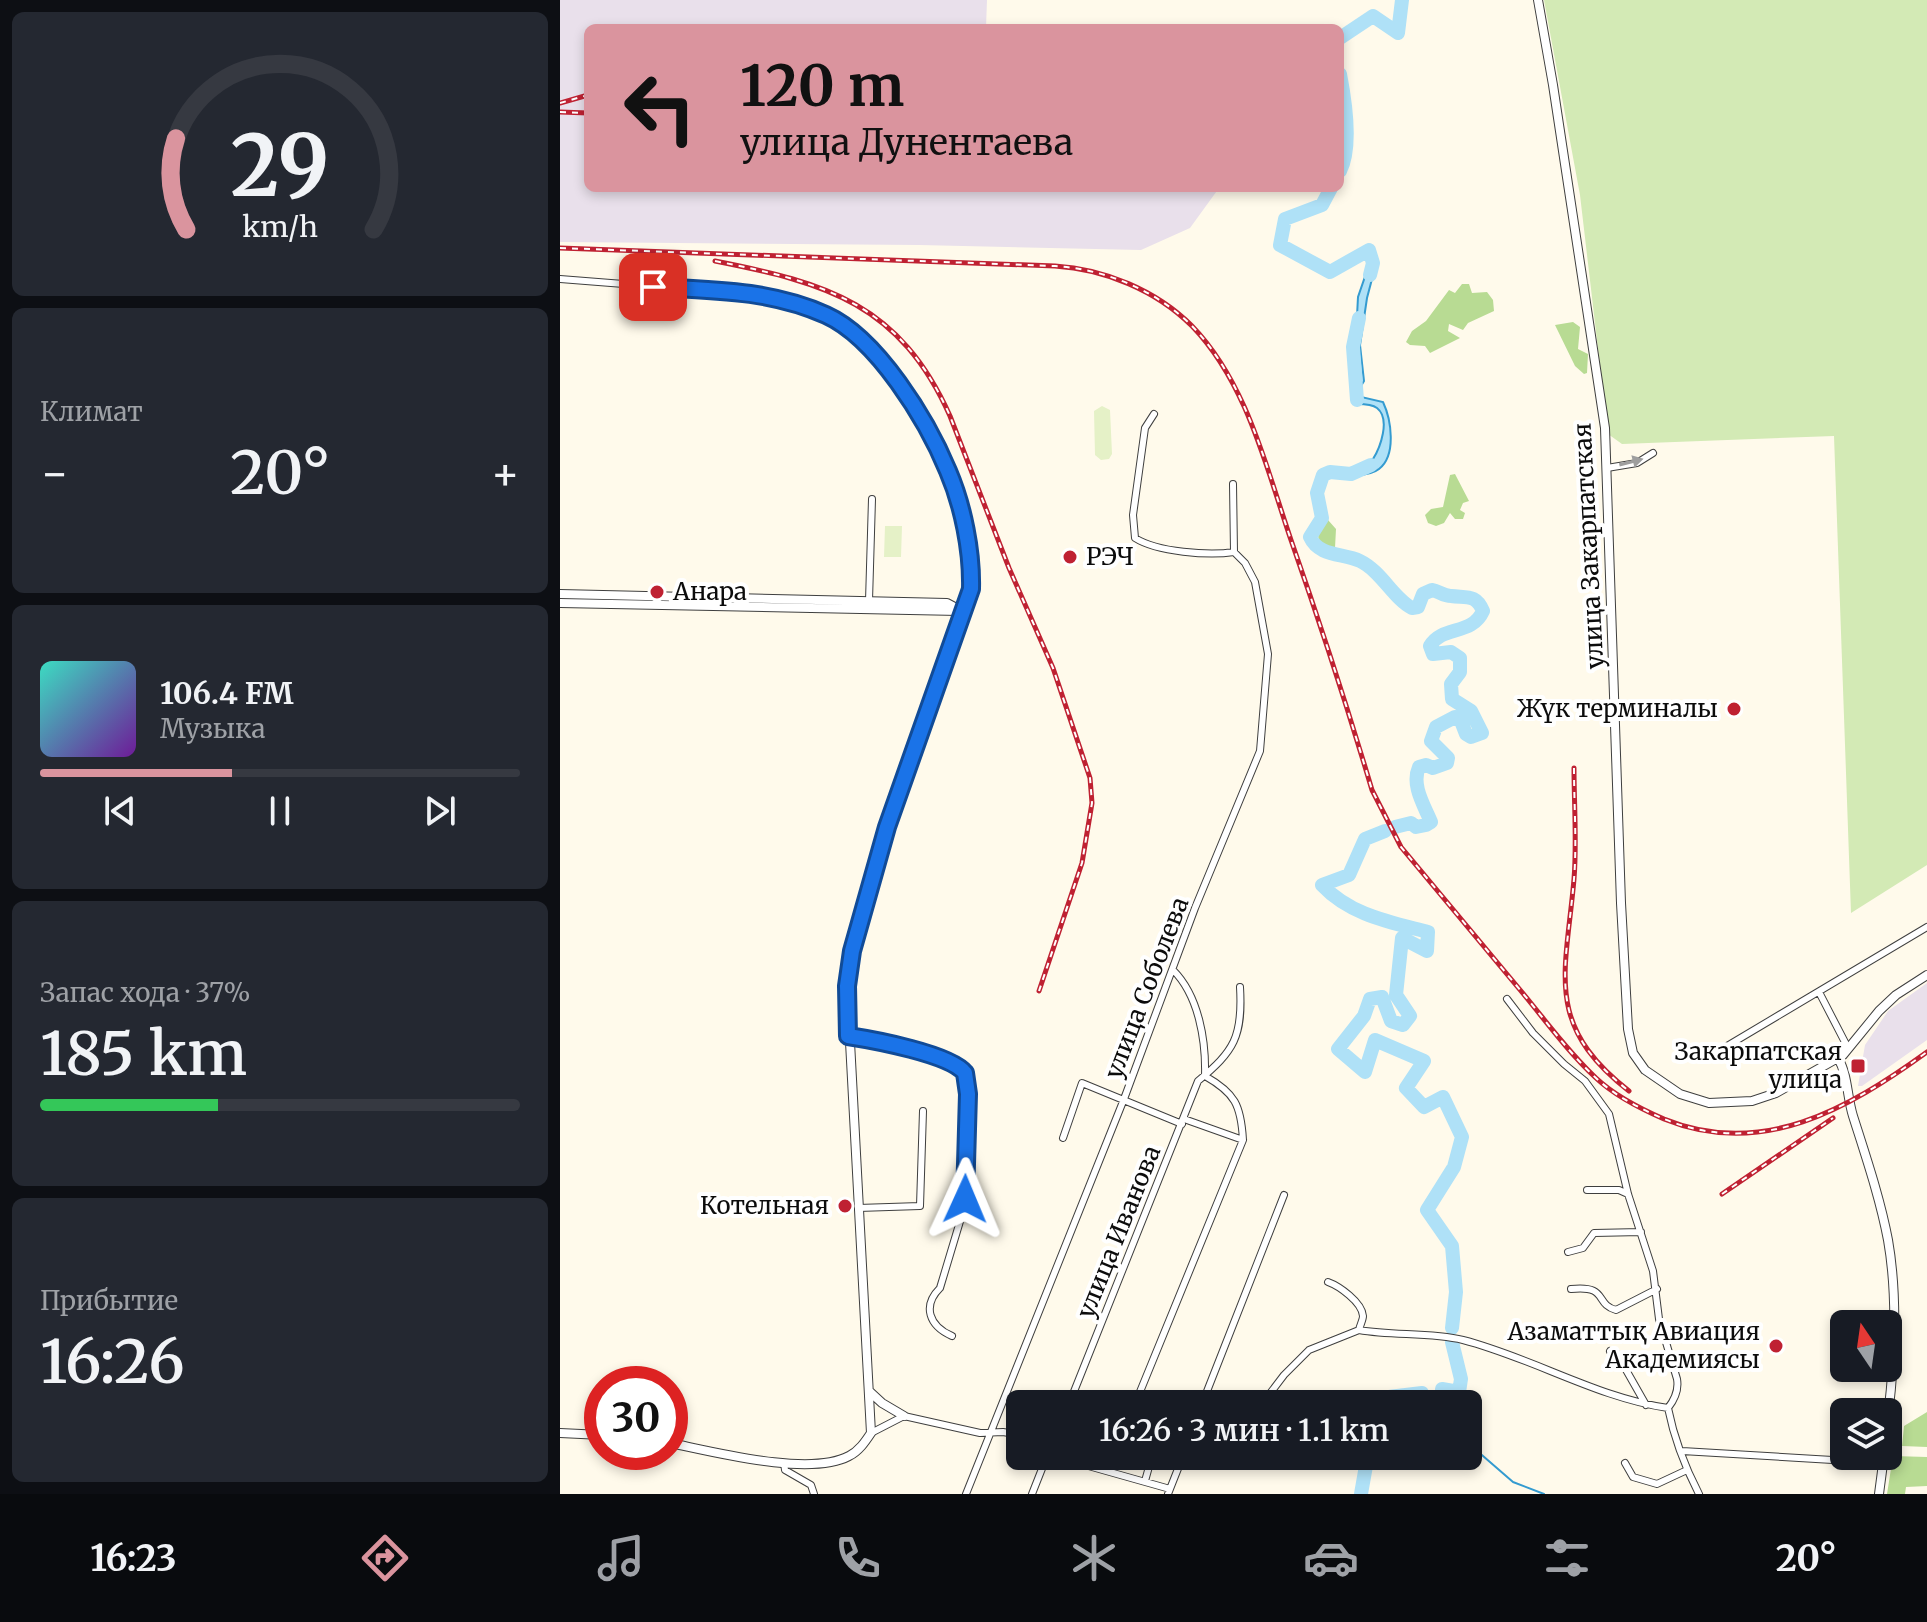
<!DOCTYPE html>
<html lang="ru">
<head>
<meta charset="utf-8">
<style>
	:root { --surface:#171b24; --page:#242831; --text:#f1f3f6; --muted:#9ea1a6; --line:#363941; --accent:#da949e }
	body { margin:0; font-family:Merriweather,serif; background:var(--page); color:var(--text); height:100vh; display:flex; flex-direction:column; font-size:30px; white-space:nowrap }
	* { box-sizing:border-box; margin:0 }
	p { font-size:26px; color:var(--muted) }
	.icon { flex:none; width:44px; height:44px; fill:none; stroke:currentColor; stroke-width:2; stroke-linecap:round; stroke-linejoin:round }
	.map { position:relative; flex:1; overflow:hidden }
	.drawer { display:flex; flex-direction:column; gap:12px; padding:12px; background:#0d0f14; width:560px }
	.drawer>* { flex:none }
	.top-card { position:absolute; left:24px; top:24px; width:760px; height:168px; border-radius:12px; box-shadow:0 4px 12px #0003; background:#da949e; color:#111; overflow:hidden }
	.needle { width:52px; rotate:347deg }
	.buttons { position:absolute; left:1270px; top:1310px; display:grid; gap:16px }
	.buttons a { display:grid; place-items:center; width:72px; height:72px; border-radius:12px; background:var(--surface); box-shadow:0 4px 12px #0003; font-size:40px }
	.speed { position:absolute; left:24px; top:1366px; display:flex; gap:16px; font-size:40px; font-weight:700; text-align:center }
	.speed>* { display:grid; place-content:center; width:104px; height:104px; border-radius:50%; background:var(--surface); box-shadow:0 4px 12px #0003; line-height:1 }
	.speed .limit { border:12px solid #d22; background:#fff; color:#111 }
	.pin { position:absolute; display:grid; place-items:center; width:68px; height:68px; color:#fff; margin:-34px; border-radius:16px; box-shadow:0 4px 12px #0006 }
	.me { position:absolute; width:88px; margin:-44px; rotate:1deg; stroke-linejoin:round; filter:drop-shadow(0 0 6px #0008) }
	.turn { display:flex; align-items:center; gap:28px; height:168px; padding:0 24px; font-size:36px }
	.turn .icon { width:104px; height:104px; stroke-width:2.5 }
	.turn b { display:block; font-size:56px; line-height:68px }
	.big { font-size:60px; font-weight:600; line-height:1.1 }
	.drawer .widget { flex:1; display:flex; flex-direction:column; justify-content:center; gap:12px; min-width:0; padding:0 28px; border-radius:12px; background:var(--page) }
	.drawer .dial { align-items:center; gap:0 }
	.dial svg { height:208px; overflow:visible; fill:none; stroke:var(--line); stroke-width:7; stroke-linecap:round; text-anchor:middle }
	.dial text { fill:var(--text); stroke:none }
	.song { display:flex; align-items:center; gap:24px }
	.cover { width:96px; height:96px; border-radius:12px; background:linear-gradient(135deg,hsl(170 70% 55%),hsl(280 70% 35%)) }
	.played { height:8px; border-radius:4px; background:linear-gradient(90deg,var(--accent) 40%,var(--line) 40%) }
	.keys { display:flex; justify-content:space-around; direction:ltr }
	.heat { display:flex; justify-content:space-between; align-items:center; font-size:44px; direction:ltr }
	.charge { height:12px; border-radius:6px; background:linear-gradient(90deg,#34c759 37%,var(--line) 0) }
	.trip { position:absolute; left:446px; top:1390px; width:476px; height:80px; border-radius:12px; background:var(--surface); box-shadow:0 4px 12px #0003; font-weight:600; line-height:80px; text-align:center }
	.tabs { display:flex; height:128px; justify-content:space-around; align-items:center; background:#090b0e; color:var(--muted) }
	.tabs .icon { width:56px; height:56px }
	.tabs .active { color:var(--accent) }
	.tabs b { font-size:36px; color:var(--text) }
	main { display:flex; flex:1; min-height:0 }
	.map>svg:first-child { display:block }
	.industrial { fill:#e9e0eb }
	.green { fill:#d3eab5 }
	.forest { fill:#b8db93 }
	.pitch { fill:#e5f1c7 }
	.water { fill:#afe1f7; stroke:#349bd0; stroke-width:2 }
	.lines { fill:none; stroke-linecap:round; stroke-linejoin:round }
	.stream { stroke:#349bd0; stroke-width:2 }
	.river { stroke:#afe1f7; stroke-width:14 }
	.minor-casing { stroke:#3f3f3f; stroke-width:8 }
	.tertiary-casing { stroke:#3f3f3f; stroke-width:10 }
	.minor { stroke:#fff; stroke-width:6 }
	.tertiary { stroke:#fff; stroke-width:8 }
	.rail-casing { stroke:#bf2132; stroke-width:5 }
	.rail { stroke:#fff; stroke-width:2; stroke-dasharray:6; stroke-linecap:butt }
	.oneway { fill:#9e9e9e }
	.route-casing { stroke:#114b97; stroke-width:20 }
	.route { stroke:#1a73e8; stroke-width:14 }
	.poi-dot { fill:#bf2132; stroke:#fff; stroke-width:3 }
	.labels { text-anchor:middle; stroke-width:8; stroke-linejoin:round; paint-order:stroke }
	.street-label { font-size:24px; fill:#0c0c0c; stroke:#fff }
	.poi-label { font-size:24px; fill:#0c0c0c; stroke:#fff; text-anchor:end }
</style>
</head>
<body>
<main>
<section class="drawer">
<div class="widget dial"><svg viewBox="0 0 100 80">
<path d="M14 69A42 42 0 1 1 86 69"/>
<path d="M14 69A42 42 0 0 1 10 34" stroke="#da949e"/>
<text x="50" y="56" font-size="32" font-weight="700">29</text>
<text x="50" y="72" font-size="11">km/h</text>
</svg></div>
<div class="widget"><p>Климат</p>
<div class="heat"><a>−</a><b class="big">20°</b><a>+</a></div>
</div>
<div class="widget">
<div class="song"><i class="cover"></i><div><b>106.4 FM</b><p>Музыка</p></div></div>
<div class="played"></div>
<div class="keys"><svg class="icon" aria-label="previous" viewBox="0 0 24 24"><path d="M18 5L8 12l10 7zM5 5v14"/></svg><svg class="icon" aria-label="pause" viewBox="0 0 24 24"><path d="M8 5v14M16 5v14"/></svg><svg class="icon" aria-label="next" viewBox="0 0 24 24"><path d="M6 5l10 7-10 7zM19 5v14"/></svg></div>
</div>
<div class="widget"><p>Запас хода · 37%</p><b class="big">185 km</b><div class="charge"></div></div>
<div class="widget"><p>Прибытие</p><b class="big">16:26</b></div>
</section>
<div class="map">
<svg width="1367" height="1494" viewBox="0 0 1367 1494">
	<rect width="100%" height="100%" fill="#fffaeb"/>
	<path class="industrial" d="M0 0H427L426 28H28V188H659L630 228 581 250 359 245 0 242Z
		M1367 983V1040L1302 1086H1298L1305 1045 1328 1011Z"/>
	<path class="green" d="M984 0H1367V865L1291 913 1274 436 1062 444 1048 434 1020 195Z"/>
	<path class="forest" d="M902 284H909L912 293 927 292 933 300 934 311 908 323 903 330 889 324 888 331 900 338 870 353 865 346 850 345 846 342 852 331 866 321 889 290 895 293Z
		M1013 322 1020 327 1018 349 1028 354 1027 373 1024 374 1015 366 995 325Z
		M895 474 909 501 903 503 900 510 905 513 903 519H895L890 513 884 523 876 526 868 523 865 515 871 509 883 507 890 475Z
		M768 520 776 529 775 548 770 551 763 548C755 536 757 529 768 520Z
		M1367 1412V1447L1342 1446 1344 1426Z
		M1333 1456 1367 1457V1486L1346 1487 1345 1494H1327Z"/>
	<path class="pitch" d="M542 406 550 410 552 454 549 459 541 460 535 455 534 411Z
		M325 526H342L341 557H324Z"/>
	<path class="water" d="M815 254 817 260 807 298 800 345 804 381 798 391 801 397 823 402C831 419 837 455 819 469 813 474 802 475 794 476L793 470 813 459C820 448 831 419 817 408 812 404 803 404 797 404L793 398 798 370 795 354 798 297 810 262 806 259Z"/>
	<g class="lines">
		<path class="stream" d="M908 1443 953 1482 984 1494"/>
		<path class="river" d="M780 38 813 16 838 33 842 0
			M780 74C785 100 792 148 780 171
			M771 188 762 205 725 219 720 245 770 272 809 250 813 263 810 275
			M797 400 793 347 799 318
			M811 465 791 474 770 472 763 475 757 493 762 518 750 537C759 557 783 553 800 561 821 571 834 599 852 608L858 607 863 594 872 590C879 591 883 596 891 596 907 598 916 594 923 611 912 636 882 625 870 646L873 654 891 652 900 658V672L891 684 892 699 911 711 922 733 911 737 906 734 901 721 895 717 876 727 871 741 888 758 887 763 873 768 866 765 859 767C851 785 864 805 871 822L866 825 856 827 851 823 835 827
			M825 831 805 839 789 875 762 885C790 915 830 922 868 932L867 951 842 938 836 995 850 1016 843 1025 831 1021 822 997 810 999 804 1016 778 1049 805 1072 815 1040 864 1061 846 1088 864 1107 883 1097 902 1137 894 1167 867 1210 892 1246 896 1292 892 1328
			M829 1404V1397L862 1393 868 1404
			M882 1404V1389L899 1392 901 1379 892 1342
			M801 1494 807 1460 804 1456"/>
		<defs>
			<path id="minor" d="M0 279 203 295C231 302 260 309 283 326 349 374 392 461 406 539 409 555 413 572 411 588 409 595 405 603 402 611
				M594 414 585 428 573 515 575 538C597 552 649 556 674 552
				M1047 468 1077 463 1093 453
				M309 601 312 499
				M613 970C639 996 646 1041 645 1076
				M1259 992 1288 1048
				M947 999 973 1033 1004 1064 1025 1081 1049 1114 1068 1194 1093 1271 1099 1319 1117 1379C1119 1390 1115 1399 1108 1408 1114 1438 1125 1467 1139 1494
				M288 1036C315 1040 389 1054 405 1073L408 1094 404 1208 380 1288C362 1306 369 1326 392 1336
				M1157 1052 1367 927
				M624 1119 683 1140
				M503 1138 522 1083 622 1124
				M1027 1190H1059L1068 1194
				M298 1208 360 1206 363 1111
				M1008 1252 1023 1248 1034 1233 1081 1232
				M1011 1289C1049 1285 1034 1304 1056 1310L1097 1289
				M799 1330C833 1336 870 1332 903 1340 973 1358 1038 1398 1108 1408
				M1050 1351 1057 1354 1086 1405
				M509 1404 638 1081C674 1051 683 1037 680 987
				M575 1404 683 1140C681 1105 675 1093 645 1076
				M642 1404 724 1195
				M702 1404 724 1375 749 1350 799 1330C800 1325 803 1320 803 1316 802 1302 779 1286 768 1282
				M311 1433 344 1416 420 1433 443 1432 460 1435
				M1122 1451 1323 1463
				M493 1456 610 1489
				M621 1462 651 1465 661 1456
				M224 1463 225 1470 251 1485 254 1494
				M1065 1463 1073 1477 1097 1484 1127 1470
				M585 1481 592 1456
				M406 1494 564 1099 635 908 700 751 708 654 695 582 685 563 674 552 673 484
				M472 1494 487 1456
				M608 1494 623 1456"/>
			<path id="tertiary" d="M978 0 993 85 1045 428 1061 903 1068 1029 1073 1053 1085 1070 1120 1094 1149 1103 1192 1101 1216 1093 1283 1055 1319 1011 1336 995 1367 975
				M0 594 387 603 402 611
				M0 603 399 611
				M1278 1058C1288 1075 1287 1097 1293 1116 1306 1157 1320 1198 1328 1240 1338 1297 1335 1358 1328 1416
				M309 1391 322 1403 344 1416
				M0 1433 42 1435
				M110 1443C154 1452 250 1477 289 1456 299 1451 305 1442 311 1433L287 986 292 951 323 839 402 611
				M1319 1494 1324 1456"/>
		</defs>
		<use href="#minor" class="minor-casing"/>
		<use href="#tertiary" class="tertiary-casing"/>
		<use href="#minor" class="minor"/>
		<use href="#tertiary" class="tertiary"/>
		<defs>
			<path id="rail" d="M0 103 28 95
				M0 112 28 113
				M0 248 495 266C544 269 596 290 632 326 687 383 706 467 731 540 760 623 787 706 812 790L841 847C881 895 921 943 961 991 986 1021 1008 1052 1036 1078 1055 1096 1081 1109 1104 1119 1202 1159 1288 1109 1367 1052
				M155 261C267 283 340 304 390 416L449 568 493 668 530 778 532 803 522 863 479 991
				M1014 768C1014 805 1017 843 1014 879 1006 973 983 1024 1069 1091
				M1162 1194 1273 1118"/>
		</defs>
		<use href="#rail" class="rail-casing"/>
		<use href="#rail" class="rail"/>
	</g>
	<defs><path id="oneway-solid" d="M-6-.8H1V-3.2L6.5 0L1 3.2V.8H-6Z" transform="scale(2)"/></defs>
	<use class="oneway" href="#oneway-solid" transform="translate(1071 462) rotate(-14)"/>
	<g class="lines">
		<defs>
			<path id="route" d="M93 287C152 290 211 290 266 315 317 338 367 420 388 471 403 506 412 551 411 589L327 827 292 951 287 986 288 1036C314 1040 390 1054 405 1073L408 1094 405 1199"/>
		</defs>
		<use href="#route" class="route-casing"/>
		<use href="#route" class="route"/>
	</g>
	<g class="poi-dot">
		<circle cx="510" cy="557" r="8"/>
		<circle cx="97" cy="592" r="8"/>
		<circle cx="1174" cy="709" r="8"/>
		<rect x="1290" y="1058" width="16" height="16" rx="4"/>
		<circle cx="285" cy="1206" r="8"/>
		<circle cx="1216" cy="1346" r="8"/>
	</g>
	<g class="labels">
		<g class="street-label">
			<text transform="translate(1029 546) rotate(-93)" y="8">улица Закарпатская</text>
			<text transform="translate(587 988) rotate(-69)" y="8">улица Соболева</text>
			<text transform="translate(559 1232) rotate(-68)" y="8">улица Иванова</text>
		</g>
		<g class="poi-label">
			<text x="526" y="565" text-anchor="start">РЭЧ</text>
			<text x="113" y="600" text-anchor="start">Анара</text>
			<text x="1158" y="717">Жүк терминалы</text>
			<text x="1282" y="1060">Закарпатская<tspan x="1282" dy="28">улица</tspan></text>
			<text x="269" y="1214">Котельная</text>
			<text x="1200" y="1340">Азаматтық Авиация<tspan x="1200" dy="28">Академиясы</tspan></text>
		</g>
	</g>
</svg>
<div class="buttons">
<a><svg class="needle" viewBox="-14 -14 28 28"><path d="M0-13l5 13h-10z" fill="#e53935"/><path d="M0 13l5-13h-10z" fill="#9ea1a6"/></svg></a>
<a><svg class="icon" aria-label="layers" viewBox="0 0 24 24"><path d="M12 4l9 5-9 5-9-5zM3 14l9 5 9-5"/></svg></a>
</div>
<div class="speed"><div class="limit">30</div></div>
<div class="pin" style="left:93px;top:287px;background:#d93025"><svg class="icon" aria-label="arrive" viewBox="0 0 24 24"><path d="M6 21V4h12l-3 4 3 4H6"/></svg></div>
<svg class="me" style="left:405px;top:1199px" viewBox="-20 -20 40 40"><path d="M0-17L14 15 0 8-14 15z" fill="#1a73e8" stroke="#fff" stroke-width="4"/></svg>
<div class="trip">16:26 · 3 мин · 1.1 km</div>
<div class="top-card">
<div class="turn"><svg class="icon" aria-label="left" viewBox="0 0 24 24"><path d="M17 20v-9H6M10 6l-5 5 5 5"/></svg><div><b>120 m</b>улица Дунентаева</div></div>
</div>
</div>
</main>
<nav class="tabs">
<b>16:23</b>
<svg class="icon active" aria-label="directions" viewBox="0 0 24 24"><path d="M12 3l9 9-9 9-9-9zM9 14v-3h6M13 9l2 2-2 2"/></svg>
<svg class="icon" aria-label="music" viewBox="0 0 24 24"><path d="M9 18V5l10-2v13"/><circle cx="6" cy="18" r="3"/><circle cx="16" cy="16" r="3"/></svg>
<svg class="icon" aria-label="phone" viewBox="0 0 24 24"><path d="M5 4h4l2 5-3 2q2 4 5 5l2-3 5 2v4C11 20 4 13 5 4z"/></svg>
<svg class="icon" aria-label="climate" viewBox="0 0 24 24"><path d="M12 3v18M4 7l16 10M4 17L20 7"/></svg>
<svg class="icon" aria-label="car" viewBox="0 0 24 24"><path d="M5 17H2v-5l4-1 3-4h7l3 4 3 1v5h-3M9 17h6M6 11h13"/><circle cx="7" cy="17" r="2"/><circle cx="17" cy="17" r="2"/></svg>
<svg class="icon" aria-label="filters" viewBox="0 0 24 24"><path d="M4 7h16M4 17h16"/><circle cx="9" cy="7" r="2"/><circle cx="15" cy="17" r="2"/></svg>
<b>20°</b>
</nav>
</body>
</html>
